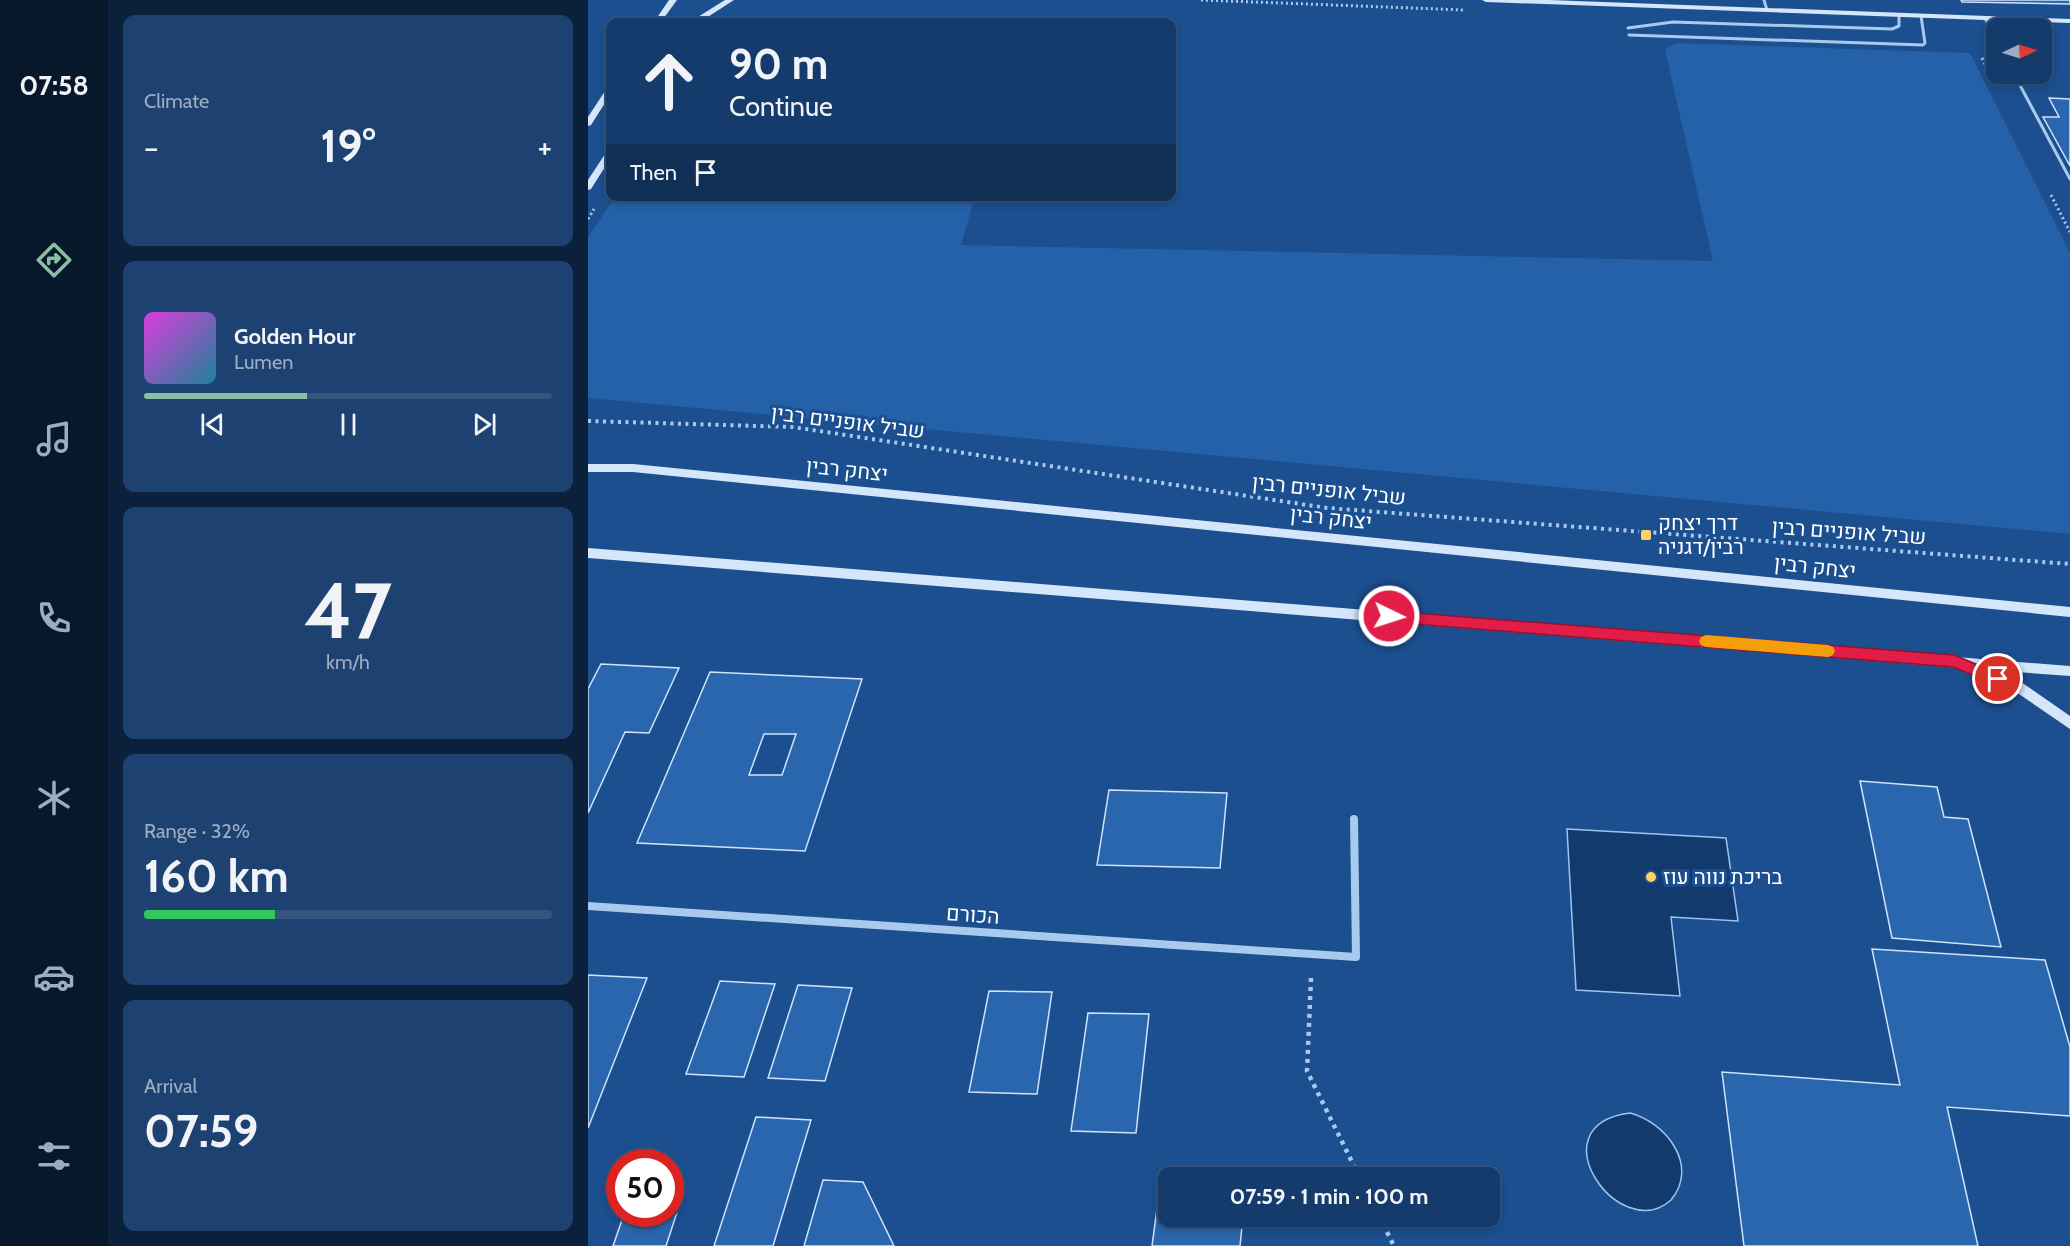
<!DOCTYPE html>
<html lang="en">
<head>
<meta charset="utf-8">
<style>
	:root { --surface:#143b6b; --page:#1d4271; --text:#f1f3f6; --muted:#9dadc1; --line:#33557e; --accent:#8abfa5 }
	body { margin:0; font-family:Cabin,Heebo,sans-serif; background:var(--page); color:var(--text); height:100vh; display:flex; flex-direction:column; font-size:22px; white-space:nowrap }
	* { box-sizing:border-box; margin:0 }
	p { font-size:20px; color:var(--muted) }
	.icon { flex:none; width:33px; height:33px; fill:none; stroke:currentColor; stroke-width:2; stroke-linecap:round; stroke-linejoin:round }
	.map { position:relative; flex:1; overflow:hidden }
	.details { display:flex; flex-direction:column; gap:15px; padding:15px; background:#0b203b; width:480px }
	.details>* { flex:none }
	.banner { position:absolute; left:18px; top:18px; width:570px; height:183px; border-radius:12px; box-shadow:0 3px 9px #0003,0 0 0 2px var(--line); background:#143b6b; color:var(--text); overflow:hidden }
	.needle { width:39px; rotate:86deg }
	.fabs { position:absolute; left:1398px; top:18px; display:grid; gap:12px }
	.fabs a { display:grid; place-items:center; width:66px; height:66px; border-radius:12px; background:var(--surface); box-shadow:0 3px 9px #0003,0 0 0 2px var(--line); font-size:30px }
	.speed { position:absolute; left:18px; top:1149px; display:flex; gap:12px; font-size:30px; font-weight:700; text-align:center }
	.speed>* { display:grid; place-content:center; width:78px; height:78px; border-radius:50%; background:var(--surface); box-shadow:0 3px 9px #0003,0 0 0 2px var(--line); line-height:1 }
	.speed .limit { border:9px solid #d22; background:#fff; color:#111 }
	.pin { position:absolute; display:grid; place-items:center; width:51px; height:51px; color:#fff; margin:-26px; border:3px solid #fff; border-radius:50%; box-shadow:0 2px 6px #0007 }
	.me { position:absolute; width:66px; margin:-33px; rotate:94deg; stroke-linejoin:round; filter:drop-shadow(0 0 4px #0008) }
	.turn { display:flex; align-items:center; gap:21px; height:126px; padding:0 24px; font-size:27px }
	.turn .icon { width:78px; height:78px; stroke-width:2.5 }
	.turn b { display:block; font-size:42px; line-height:51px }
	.then { display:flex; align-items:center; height:57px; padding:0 24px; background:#0003; gap:12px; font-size:22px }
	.big { font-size:45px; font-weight:700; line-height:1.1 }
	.details .card { flex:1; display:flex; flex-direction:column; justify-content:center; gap:9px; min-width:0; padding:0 21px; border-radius:12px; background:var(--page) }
	.details .dial { align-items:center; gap:0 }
	.dial b { font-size:78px; line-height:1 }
	.song { display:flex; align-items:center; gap:18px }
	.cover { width:72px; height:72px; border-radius:9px; background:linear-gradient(135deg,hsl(300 70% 55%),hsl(190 70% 35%)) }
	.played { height:6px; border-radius:3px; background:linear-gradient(90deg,var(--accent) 40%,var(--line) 40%) }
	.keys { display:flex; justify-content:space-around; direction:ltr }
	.heat { display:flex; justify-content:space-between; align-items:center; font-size:33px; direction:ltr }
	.charge { height:9px; border-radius:4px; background:linear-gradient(90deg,#34c759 32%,var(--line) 0) }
	.trip { position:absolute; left:570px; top:1167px; width:342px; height:60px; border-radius:12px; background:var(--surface); box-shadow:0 3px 9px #0003,0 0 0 2px var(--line); font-weight:700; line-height:60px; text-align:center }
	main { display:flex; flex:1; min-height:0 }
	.tab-bar { display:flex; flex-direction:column; width:108px; justify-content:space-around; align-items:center; background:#08182b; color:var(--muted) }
	.tab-bar .icon { width:42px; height:42px }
	.tab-bar .on { color:var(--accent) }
	.tab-bar b { font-size:27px; color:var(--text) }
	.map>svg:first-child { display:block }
	.green { fill:#2461a8 }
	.water { fill:#123a6d; stroke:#9cc4f0; stroke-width:1.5 }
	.building { fill:#2a66ad; stroke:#cfe3fa; stroke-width:1.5; fill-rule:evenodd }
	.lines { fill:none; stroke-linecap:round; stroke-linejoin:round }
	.path-far2 { stroke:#a9c9ee; stroke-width:3; stroke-dasharray:2 3; stroke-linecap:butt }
	.path-far1 { stroke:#a9c9ee; stroke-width:4; stroke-dasharray:3 4.5; stroke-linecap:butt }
	.path { stroke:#a9c9ee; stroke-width:4.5; stroke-dasharray:4 5; stroke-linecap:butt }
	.lane { stroke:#a9c9ee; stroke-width:3 }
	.street { stroke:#a9c9ee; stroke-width:8 }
	.secondary { fill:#d6e6fa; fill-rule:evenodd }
	.route { fill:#e11d48; stroke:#92132f; stroke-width:1.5 }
	.slow { fill:#f59e0b }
	.poi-dot { fill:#ffd166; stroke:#1b4f8f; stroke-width:2 }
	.labels { text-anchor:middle; stroke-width:6; stroke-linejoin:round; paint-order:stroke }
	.street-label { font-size:21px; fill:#fff; stroke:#1b4f8f }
	.poi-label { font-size:21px; fill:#fff; stroke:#1b4f8f; text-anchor:start }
</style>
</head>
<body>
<main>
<nav class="tab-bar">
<b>07:58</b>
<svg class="icon on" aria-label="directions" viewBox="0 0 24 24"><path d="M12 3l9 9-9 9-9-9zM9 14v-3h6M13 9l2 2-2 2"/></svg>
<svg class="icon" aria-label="music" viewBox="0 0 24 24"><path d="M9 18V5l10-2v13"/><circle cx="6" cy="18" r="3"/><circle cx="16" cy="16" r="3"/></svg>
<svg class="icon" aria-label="phone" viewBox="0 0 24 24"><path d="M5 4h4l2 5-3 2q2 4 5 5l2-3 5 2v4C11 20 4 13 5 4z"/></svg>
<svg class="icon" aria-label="climate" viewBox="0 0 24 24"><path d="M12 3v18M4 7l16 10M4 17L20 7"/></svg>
<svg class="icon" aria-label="car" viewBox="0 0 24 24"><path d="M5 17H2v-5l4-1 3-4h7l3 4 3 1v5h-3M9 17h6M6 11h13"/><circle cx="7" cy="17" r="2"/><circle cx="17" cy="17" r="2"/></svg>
<svg class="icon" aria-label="filters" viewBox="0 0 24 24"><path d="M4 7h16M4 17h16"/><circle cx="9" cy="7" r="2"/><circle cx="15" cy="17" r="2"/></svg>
</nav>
<section class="details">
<div class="card"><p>Climate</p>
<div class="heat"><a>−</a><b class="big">19°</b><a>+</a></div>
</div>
<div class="card">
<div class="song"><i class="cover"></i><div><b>Golden Hour</b><p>Lumen</p></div></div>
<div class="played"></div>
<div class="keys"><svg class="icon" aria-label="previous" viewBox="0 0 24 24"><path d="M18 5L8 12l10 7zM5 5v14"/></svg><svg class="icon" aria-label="pause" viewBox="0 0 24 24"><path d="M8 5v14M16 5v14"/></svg><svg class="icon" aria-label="next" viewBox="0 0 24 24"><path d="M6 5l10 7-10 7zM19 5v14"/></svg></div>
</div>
<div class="card dial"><b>47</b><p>km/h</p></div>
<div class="card"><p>Range · 32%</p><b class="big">160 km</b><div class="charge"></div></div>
<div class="card"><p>Arrival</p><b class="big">07:59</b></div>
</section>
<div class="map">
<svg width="1482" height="1246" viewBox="0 0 1482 1246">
	<rect width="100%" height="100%" fill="#1b4f8f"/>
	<path class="green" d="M1088 43 1382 53 1482 253V534L0 398V237L27 197H387L373 245 1125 261 1077 50Z"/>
	<path class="water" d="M979 829 1138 838 1150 921 1083 917 1092 996 988 990Z
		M1042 1113C1077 1122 1112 1165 1083 1200 1032 1246 946 1125 1042 1113Z"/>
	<path class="building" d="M1373 0H1482V4L1374 2Z
		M1461 98 1482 99V166L1455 117H1471Z
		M13 664 91 668 61 733 37 732 0 813V689Z
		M122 672 274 679 217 851 49 843ZM176 734H208L194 775H161Z
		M1272 781 1349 787 1356 817 1380 819 1413 947 1304 938Z
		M521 790 639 793 632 868 509 865Z
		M1284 949 1457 960 1482 1047V1116L1359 1107 1390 1246H1156L1134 1072 1312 1085Z
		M0 975 59 978 0 1128Z
		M132 981 187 984 156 1077 98 1074Z
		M210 985 264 988 237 1081 180 1078Z
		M401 991 464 992 449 1094 381 1092Z
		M500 1013 561 1014 548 1133 483 1131Z
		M168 1117 223 1120 185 1246H126Z
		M235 1180 275 1182 306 1246H216Z
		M571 1194 580 1195V1216H655L652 1246H564Z
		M82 1196 94 1197 78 1246H25L36 1214H82Z"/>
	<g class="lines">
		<path class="path-far2" d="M613 0 876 10
			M1394 58 1403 76
			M1463 195 1482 232
			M0 219 6 209"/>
		<path class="path-far1" d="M0 421 205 427 739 508 1482 564"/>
		<path class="path" d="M723 978 719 1071 772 1178
			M791 1216 806 1246"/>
		<path class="lane" d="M1176 0 1179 10
			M1397 18 1408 40
			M1040 28 1085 22 1304 29 1311 26V15
			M1041 35 1335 45 1337 43 1333 16
			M1426 74 1482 179"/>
		<path class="street" d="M0 906 768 957 766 819"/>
		<path class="secondary" d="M81 0H89L73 22H66Z
			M137 0H146L112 22 105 20Z
			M894 0H961L1482 19V23L898 2Z
			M19 88H22V95L3 125 0 126V117Z
			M19 151H22V159L3 189 0 190V180Z
			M0 464H45L1482 607V617L45 472H0Z
			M0 548 1482 666V676L1401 670 1436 684 1482 716V729L1428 692 1374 670 1373 668 0 558Z"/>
	</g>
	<path class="route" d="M801 611 1366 655 1415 675 1417 679 1415 684 1410 685 1365 667 801 622 794 616Z"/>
	<path class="slow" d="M1118 635 1240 645 1245 647 1247 651 1245 655 1240 657 1118 647 1113 645 1111 641 1113 637Z"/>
	<g class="poi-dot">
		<rect x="1052" y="529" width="12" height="12" rx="3"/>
		<circle cx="1063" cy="877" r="6"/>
	</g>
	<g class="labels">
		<g class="street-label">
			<text transform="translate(260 422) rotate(7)" y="7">שביל אופניים רבין</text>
			<text transform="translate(259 470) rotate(6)" y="7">יצחק רבין</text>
			<text transform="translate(741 490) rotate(6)" y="7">שביל אופניים רבין</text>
			<text transform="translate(743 518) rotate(6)" y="7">יצחק רבין</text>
			<text transform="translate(1261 532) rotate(4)" y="7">שביל אופניים רבין</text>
			<text transform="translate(1227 567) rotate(6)" y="7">יצחק רבין</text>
			<text transform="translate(385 915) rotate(4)" y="7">הכורם</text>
		</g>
		<g class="poi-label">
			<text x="1070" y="530">דרך יצחק<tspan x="1070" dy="24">רבין/דגניה</tspan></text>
			<text x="1075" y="884">בריכת נווה עוז</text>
		</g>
	</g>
</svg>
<div class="fabs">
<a><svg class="needle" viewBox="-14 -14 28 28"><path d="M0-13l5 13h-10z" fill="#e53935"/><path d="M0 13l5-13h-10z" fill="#9dadc1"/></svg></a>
</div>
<div class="speed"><div class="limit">50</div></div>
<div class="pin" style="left:1410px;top:679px;background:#d93025"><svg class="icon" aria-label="arrive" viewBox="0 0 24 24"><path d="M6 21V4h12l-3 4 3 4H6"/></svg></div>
<svg class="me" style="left:801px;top:616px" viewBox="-20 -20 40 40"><circle r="17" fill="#e11d48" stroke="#fff" stroke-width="3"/><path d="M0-11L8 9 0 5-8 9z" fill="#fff"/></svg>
<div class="trip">07:59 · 1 min · 100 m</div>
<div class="banner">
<div class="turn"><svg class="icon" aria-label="ahead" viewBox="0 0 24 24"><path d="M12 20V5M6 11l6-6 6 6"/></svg><div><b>90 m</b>Continue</div></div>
<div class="then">Then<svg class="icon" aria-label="arrive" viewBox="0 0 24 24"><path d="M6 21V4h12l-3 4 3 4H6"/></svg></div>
</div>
</div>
</main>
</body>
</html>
